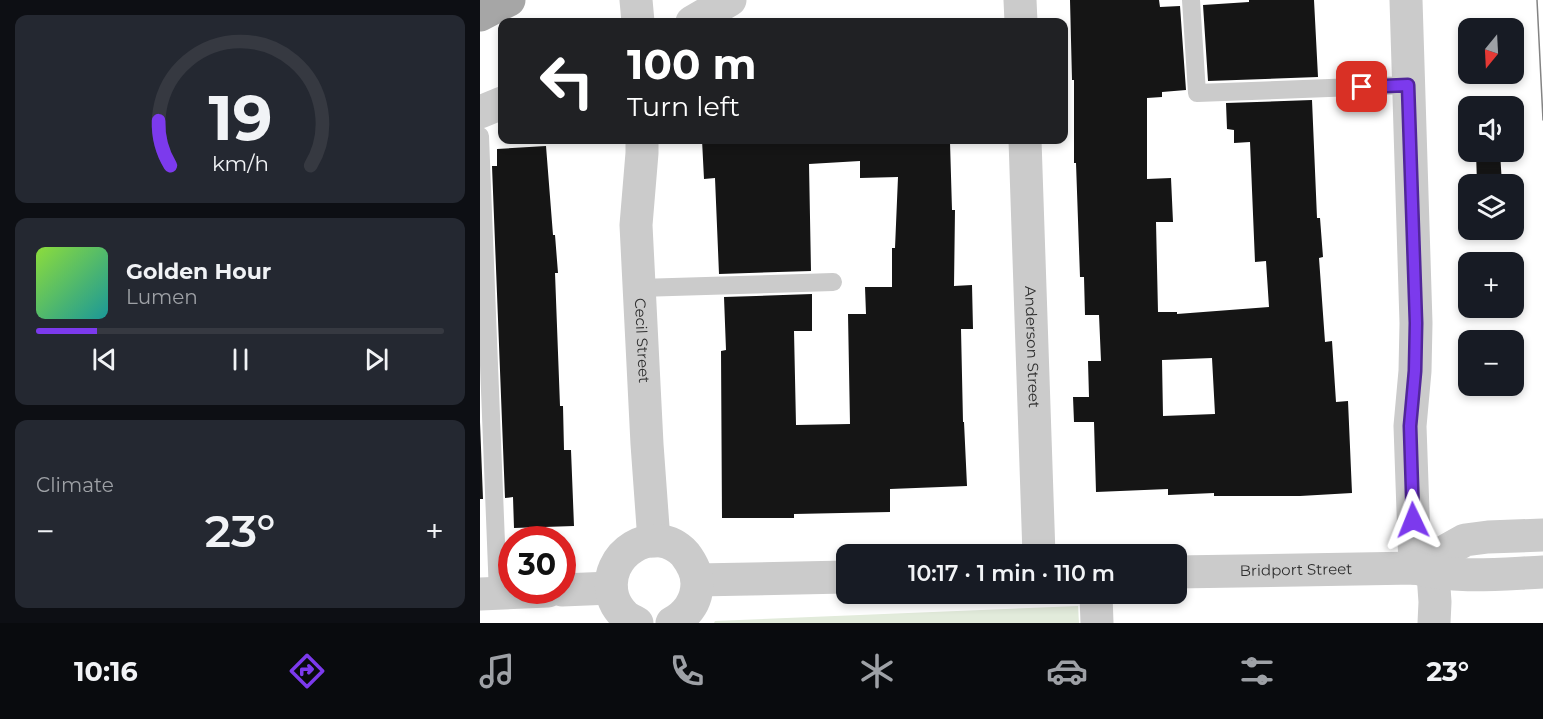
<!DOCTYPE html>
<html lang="en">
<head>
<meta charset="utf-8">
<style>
	:root { --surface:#171b24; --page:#242831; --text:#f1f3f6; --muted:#9ea1a6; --line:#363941; --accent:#7c3aed }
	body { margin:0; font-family:Montserrat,sans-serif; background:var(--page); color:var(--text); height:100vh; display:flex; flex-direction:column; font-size:22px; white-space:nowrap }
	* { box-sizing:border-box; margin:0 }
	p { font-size:20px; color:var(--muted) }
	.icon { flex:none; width:33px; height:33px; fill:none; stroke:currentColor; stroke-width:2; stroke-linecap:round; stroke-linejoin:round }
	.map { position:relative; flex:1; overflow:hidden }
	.details { display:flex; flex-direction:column; gap:15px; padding:15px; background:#0d0f14; width:480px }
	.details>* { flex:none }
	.hud { position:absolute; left:18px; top:18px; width:570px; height:126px; border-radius:12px; box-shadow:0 3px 9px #0003; background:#202124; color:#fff; overflow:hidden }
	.needle { width:39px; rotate:198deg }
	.fabs { position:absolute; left:978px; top:18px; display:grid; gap:12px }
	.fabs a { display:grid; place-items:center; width:66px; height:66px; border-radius:12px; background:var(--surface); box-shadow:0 3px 9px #0003; font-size:30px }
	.speed { position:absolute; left:18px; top:526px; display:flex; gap:12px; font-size:30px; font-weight:700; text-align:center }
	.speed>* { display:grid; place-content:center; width:78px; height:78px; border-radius:50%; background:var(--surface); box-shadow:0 3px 9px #0003; line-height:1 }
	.speed .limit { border:9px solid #d22; background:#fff; color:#111 }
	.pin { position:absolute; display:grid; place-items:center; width:51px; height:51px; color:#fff; margin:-26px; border-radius:12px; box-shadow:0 3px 9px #0006 }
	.me { position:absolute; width:66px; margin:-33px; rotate:358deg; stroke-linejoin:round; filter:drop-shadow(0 0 4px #0008) }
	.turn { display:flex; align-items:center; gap:21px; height:126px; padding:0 30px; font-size:27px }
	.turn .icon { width:78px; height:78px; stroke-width:2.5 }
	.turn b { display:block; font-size:42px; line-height:51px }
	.big { font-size:45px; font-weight:600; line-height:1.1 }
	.details .tile { flex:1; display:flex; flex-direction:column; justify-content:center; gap:9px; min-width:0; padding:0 21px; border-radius:12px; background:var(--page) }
	.details .dial { align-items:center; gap:0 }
	.dial svg { height:156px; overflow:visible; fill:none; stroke:var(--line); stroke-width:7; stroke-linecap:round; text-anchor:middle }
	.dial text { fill:var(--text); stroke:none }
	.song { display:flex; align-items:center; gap:18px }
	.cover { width:72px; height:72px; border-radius:9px; background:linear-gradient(135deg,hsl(90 70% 55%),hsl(180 70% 35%)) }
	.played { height:6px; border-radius:3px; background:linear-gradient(90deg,var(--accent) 15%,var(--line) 15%) }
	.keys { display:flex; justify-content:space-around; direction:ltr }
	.heat { display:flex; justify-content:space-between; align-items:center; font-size:33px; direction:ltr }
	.trip { position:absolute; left:356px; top:544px; width:351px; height:60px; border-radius:12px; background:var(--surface); box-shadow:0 3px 9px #0003; font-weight:600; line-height:60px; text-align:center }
	.dock { display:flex; height:96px; justify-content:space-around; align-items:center; background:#090b0e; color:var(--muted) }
	.dock .icon { width:42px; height:42px }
	.dock .active { color:var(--accent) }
	.dock b { font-size:27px; color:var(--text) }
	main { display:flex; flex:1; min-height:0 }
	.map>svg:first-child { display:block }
	.green { fill:#e2ebdb }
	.building { fill:#151515; fill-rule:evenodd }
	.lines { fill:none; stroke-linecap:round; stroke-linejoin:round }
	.service { stroke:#cbcbcb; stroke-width:18 }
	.minor { stroke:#cbcbcb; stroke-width:33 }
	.tertiary { stroke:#cbcbcb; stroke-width:33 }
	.primary { stroke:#a6a6a6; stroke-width:33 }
	.tram { stroke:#838383; stroke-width:1.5 }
	.route-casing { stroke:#51269a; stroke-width:15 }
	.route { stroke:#7c3aed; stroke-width:10 }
	.labels { text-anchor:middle; stroke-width:6; stroke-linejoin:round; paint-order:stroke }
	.street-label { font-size:15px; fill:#2e2e2e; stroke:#fff }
</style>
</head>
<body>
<main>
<section class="details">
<div class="tile dial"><svg viewBox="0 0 100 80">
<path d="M14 69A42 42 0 1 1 86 69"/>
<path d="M14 69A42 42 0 0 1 8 46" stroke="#7c3aed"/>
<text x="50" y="56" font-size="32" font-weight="700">19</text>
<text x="50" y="72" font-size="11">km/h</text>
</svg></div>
<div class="tile">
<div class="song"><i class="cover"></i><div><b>Golden Hour</b><p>Lumen</p></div></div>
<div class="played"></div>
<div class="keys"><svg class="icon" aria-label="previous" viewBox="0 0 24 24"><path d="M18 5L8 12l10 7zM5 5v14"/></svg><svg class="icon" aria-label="pause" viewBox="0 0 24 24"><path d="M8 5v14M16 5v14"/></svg><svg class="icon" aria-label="next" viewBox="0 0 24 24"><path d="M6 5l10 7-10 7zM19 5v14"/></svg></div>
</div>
<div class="tile"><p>Climate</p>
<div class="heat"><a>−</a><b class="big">23°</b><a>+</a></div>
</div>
</section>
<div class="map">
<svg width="1063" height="623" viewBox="0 0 1063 623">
	<rect width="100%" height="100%" fill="#fff"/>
	<path class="green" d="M598 606 599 623H234L235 621Z"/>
	<path class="building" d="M590 0H679L680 7 700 6 706 90 682 92V97L667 98V179L691 178 693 222H676L678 312H697V314L789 307 786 261 775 262 770 142 754 143V130L747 129 746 103 832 100 837 218H840L843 257 839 258 845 342 852 341 856 402 868 401 872 493 820 496H734V493L688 495V489L616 492 614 422H594L593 397H609L608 361H621L619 315H605L604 277H600L596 163H594V80H592ZM732 358 735 414 683 416 682 360Z
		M769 0H834L838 77 728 81 723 5 769 2Z
		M222 140H462V142H470L472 210H475L474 286 492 285 493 329H481L483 422H484L487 486 410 489V512L314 514V518H242L241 351 246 350 244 297 332 294V331H314L316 425 370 424 368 314H386L385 287H412V248H415L418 177 380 178V161L329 164 331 271 239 274 235 178 224 179Z
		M66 146 73 235H75L78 273H75L80 406H83L84 450H91L94 526 34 528 33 497 25 498 12 166H17V149Z
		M996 152H1020L1022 184H997Z
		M0 422 3 499H0Z"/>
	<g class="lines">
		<path class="service" d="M711 0 717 93 928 85
			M0 136 18 594
			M159 288 353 282"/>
		<g class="minor">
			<path d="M540 0 541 22"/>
			<path d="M926 0 936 323 935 371 930 426 935 568"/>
			<path d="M212 22 250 0"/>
			<path d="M0 112 22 103"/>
			<path id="s1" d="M545 140 559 555"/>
			<path d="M952 559 955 602 954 623"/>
			<path d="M935 568 985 540 1008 537 1063 535"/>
			<path id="s2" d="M696 572 935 568C979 579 1018 574 1063 572"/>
			<path d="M217 580 366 577"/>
			<path d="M82 590 131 588"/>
			<path d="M0 594 68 591"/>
			<path d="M616 594 617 623"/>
		</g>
		<g class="tertiary">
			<path d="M156 0 158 22"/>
			<path id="s3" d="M162 140V153L156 225 167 444 174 541"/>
			<path d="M157 623C153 621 149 619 145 616 140 611 135 604 133 597 121 554 175 521 205 554 211 562 217 573 217 583 217 601 208 614 192 623"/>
		</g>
		<path class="primary" d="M0 15 29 0"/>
		<path class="tram" d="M1057 0 1063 120"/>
	</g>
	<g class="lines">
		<defs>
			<path id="route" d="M882 87 928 85 936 323 935 371 930 426 933 520"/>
		</defs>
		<use href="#route" class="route-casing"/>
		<use href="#route" class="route"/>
	</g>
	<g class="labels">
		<g class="street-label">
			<text dy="5" stroke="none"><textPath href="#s3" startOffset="201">Cecil Street</textPath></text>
			<text dy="5" stroke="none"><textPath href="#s1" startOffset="207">Anderson Street</textPath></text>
			<text dy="5" stroke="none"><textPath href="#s2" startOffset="120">Bridport Street</textPath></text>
		</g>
	</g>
</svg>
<div class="fabs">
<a><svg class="needle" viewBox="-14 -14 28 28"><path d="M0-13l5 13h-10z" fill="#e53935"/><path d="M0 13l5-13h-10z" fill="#9ea1a6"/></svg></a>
<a><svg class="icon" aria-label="sound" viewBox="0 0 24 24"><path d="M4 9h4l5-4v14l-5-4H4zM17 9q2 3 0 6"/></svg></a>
<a><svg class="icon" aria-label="layers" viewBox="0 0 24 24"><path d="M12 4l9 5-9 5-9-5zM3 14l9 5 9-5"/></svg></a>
<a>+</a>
<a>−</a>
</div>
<div class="speed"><div class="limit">30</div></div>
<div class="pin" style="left:882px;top:87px;background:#d93025"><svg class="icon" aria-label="arrive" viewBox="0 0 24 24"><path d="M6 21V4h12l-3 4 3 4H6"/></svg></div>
<svg class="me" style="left:933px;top:520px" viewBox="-20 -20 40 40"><path d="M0-17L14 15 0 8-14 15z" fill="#7c3aed" stroke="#fff" stroke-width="4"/></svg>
<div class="trip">10:17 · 1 min · 110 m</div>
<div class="hud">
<div class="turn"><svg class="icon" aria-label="left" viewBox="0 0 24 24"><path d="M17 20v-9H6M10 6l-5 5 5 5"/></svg><div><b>100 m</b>Turn left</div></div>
</div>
</div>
</main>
<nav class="dock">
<b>10:16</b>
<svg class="icon active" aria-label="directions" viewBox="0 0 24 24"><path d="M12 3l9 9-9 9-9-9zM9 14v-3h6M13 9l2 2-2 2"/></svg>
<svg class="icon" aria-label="music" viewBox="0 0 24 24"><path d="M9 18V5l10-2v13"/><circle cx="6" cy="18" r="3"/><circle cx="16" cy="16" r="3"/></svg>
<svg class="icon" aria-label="phone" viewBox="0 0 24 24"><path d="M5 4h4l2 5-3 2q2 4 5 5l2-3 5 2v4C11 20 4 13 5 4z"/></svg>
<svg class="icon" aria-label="climate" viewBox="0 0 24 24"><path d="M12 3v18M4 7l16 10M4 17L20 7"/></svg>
<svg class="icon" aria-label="car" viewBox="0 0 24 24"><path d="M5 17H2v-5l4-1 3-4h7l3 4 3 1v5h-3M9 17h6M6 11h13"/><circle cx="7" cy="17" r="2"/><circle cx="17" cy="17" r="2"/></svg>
<svg class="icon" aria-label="filters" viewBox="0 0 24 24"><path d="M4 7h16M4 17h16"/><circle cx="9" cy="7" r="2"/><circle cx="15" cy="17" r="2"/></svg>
<b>23°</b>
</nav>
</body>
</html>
